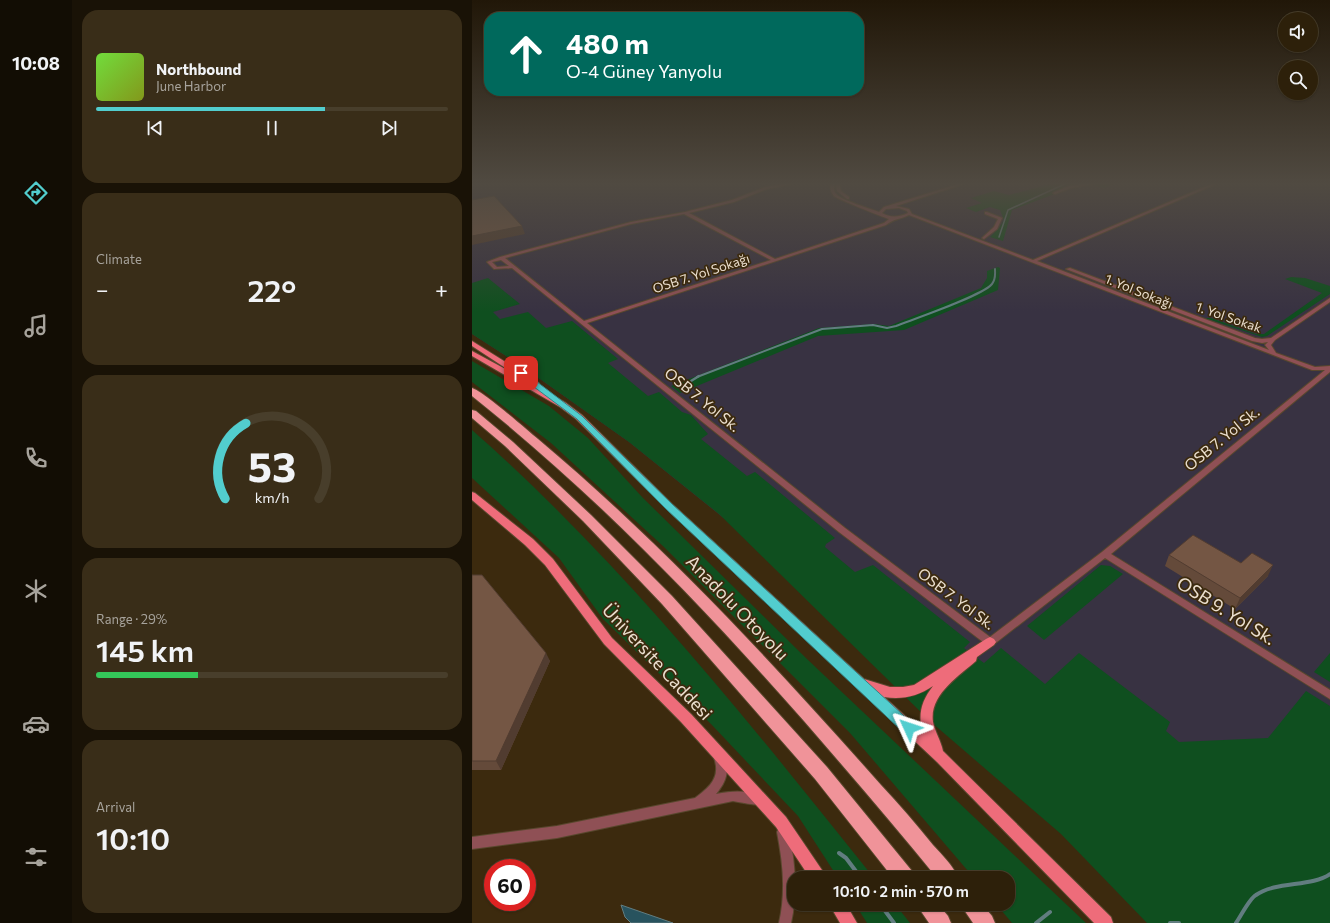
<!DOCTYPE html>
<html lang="en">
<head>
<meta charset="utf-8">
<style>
	:root { --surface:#2d200a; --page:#392d18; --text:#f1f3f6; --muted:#a7a39c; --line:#483e2b; --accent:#52cdce }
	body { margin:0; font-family:Commissioner,sans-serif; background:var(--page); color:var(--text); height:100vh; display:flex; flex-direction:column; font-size:15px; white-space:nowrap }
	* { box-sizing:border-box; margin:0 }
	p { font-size:13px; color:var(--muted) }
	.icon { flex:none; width:22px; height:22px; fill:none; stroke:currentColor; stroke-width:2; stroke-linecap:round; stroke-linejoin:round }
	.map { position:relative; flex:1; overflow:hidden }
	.sheet { display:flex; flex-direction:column; gap:10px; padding:10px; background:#191206; width:400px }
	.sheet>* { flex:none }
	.hud { position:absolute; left:12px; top:12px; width:380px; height:84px; border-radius:16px; box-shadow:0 1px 3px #0004,0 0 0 1px var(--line); background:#00695c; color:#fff; overflow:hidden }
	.buttons { position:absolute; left:806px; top:12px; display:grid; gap:8px }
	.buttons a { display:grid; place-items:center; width:40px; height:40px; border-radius:50%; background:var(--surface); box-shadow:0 1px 3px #0004,0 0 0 1px var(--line); font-size:20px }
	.speed { position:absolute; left:12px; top:859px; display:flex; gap:8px; font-size:20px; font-weight:700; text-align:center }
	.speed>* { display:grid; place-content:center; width:52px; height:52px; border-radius:50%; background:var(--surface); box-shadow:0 1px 3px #0004,0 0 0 1px var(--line); line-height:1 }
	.speed .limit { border:6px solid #d22; background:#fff; color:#111 }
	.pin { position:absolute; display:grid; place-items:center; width:34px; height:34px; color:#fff; margin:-17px; border-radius:8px; box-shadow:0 2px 6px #0006 }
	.me { position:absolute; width:44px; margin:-22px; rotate:312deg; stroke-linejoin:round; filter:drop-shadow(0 0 3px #0008) }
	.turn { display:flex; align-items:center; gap:14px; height:84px; padding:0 16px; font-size:18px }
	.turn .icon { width:52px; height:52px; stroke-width:2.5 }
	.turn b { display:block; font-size:28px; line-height:34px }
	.big { font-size:30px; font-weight:600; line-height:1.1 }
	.sheet .widget { flex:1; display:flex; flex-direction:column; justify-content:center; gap:6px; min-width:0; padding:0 14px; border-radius:16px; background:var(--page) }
	.sheet .dial { align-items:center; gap:0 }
	.dial svg { height:104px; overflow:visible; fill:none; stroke:var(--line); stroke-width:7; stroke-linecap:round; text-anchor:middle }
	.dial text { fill:var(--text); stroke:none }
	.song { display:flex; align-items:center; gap:12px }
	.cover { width:48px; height:48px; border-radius:6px; background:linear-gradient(135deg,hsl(100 70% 55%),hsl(70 70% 35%)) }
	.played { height:4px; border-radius:2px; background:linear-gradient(90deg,var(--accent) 65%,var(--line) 65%) }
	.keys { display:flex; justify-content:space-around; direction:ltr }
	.heat { display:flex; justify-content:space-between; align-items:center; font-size:22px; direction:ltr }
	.charge { height:6px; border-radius:3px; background:linear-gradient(90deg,#34c759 29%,var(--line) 0) }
	.trip { position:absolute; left:315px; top:871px; width:228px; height:40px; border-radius:16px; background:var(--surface); box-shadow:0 1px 3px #0004,0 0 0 1px var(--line); font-weight:600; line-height:40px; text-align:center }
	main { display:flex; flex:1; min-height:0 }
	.menu { display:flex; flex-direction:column; width:72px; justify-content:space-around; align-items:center; background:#120d04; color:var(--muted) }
	.menu .icon { width:28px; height:28px }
	.menu .on { color:var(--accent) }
	.menu b { font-size:18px; color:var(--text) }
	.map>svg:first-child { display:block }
	.industrial { fill:#383242 }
	.green { fill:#0f4f1f }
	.water { fill:#28535e; stroke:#627d80 }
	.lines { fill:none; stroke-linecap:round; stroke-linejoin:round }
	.stream-far3 { stroke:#627d80; stroke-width:1.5 }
	.stream-far2 { stroke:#627d80; stroke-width:2 }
	.stream-far1 { stroke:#627d80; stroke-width:2.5 }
	.stream { stroke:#627d80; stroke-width:4 }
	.minor-casing { stroke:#58472d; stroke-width:2 }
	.major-casing { stroke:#58472d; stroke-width:2 }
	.highway-casing { stroke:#58472d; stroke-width:2 }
	.minor { fill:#8f5055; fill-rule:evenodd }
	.major { fill:#ee6c7a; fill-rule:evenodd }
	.highway { fill:#f09399; fill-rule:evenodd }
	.wall { fill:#644a3a }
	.shaded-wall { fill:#513c30 }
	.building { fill:#745644; stroke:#513c30 }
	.route { fill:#52cdce; stroke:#358586 }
	.labels { text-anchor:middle; stroke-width:3.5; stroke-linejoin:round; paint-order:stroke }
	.far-street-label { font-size:13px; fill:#ebdfcf; stroke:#3c2a0e }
	.street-label { font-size:15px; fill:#ebdfcf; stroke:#3c2a0e }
	.near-street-label { font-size:18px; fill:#ebdfcf; stroke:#3c2a0e }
</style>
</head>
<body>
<main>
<nav class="menu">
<b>10:08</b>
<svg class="icon on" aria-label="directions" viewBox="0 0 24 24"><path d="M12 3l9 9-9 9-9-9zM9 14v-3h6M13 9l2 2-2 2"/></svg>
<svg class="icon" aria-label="music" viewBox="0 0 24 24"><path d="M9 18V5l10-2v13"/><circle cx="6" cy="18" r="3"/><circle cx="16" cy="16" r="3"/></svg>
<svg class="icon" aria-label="phone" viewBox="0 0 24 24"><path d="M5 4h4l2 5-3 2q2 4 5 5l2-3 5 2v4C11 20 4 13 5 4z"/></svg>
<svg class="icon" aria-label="climate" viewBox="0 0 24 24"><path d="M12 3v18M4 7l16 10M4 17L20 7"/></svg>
<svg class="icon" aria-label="car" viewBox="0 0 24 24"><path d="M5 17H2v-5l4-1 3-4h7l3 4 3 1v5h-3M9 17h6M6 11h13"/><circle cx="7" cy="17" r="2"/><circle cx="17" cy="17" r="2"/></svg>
<svg class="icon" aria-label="filters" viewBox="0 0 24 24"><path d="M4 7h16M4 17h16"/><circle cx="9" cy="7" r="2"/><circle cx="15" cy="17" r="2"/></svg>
</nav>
<section class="sheet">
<div class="widget">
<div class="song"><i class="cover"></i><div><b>Northbound</b><p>June Harbor</p></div></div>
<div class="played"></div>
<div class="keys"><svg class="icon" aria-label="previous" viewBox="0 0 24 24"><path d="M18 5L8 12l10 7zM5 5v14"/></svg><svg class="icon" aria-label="pause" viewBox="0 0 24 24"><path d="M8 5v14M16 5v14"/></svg><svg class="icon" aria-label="next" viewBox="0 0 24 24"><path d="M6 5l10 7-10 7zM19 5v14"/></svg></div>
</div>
<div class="widget"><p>Climate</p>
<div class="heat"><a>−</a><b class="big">22°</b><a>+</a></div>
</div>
<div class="widget dial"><svg viewBox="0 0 100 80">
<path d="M14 69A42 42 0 1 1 86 69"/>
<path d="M14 69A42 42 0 0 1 30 11" stroke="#52cdce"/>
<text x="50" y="56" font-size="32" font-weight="700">53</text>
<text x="50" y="72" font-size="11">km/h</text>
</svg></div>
<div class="widget"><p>Range · 29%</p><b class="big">145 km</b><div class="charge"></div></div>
<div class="widget"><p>Arrival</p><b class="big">10:10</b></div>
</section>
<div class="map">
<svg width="858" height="923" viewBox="0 0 858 923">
	<rect width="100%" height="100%" fill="#3c2a0e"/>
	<path class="industrial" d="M0 182H858V778L487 707 157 442 51 367 0 334Z"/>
	<path class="green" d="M580 182H646L632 188 622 185 601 187 540 210 531 241 518 237 527 228 532 220 528 210 518 207 504 212 494 208 510 203 499 198 522 191 537 195 582 183Z
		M526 267 528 268 526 290 432 330 346 336 208 393 199 386 347 328 402 324 417 326 509 288 515 278V271Z
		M819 277 833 278 858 286V294L795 336 790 337 733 318H739L784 334H792L850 293 813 279Z
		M16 278 48 304 21 312 28 319 56 312 74 328 100 321 146 359 136 363 176 396 187 392 210 412 219 415 236 434 229 439 275 476 283 472 363 538 354 544 353 547 383 572 401 565 498 642 492 648 512 663 529 648 573 684 607 653 698 722 694 731 707 742 796 738 834 691 858 706V923H675L589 834 459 722 247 514 157 442 51 367 0 334V283Z
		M0 361 77 406 116 438 171 498 335 659 614 923H540L524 904H536V878H502L378 733 192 547 79 443 0 382Z
		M0 430C151 563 277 722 402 878H366L326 816 239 724 131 619 87 558 0 478Z
		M629 565 638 566 651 574 572 640 555 626Z
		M858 653V682L842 672Z
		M383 904H423L438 923H395Z"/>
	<path class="water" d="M149 905 201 923H159L153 917Z"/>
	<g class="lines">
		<path class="stream-far3" d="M527 237 536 210 597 182"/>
		<path class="stream-far2" d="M225 377 350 329 401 325 415 328 424 326C442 319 510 296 520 284 524 279 523 275 523 269"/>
		<path class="stream-far1" d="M211 386 227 376"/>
		<path class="stream" d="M367 853 374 858 389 878
			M376 878 385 873
			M408 904 422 923
			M564 923 578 912
			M698 923H707
			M764 923C769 916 777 899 784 895 804 881 840 887 858 874"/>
		<defs>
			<path id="minor" d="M323 182H330L295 189 262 202 217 213 303 259 412 223 417 219C411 217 365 199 362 196 358 191 357 187 360 182H364C362 186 361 190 364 194 369 200 399 209 407 212L412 207 493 182H498L424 206 437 209 440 214 561 260 744 182H749L565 261 797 350 793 345 796 342 790 343 780 341 594 269 598 268 783 338 790 339 799 338 858 298V302L803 340 799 345 804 353 843 367 858 366V372L639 554 858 690V699L633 558 521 645 518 646 515 645 367 532 40 268 22 269 15 262 28 257 159 222 213 212 260 200 293 187ZM427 208 435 211 436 213C428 217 418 218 410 213L414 209ZM212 214 299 260 112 321 33 258 159 224ZM437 215 840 370H853L630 552 518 637 373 528 115 323 414 225C423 218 427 220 437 215ZM29 260 37 266 25 267 20 262Z
				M366 182H370L368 185 369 191 377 197V199H375L365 191 364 185Z
				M624 182H632L599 188 583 194 581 193 597 186Z
				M513 212H515L530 218 525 229 512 239 510 238 522 227 526 219 513 214Z
				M247 753 251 755C258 770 255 781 244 794 261 791 273 790 289 796L291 800 289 804C284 806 268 802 261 801L85 838 0 849V837L85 826 223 798C238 787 249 777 242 758L243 755Z
				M311 826 315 828 317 832C323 863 326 892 319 923H307C314 892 311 863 305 832L307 828Z"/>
			<path id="major" d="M0 341 67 383 68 385 65 387 94 403 110 415 200 504 392 679 418 687H431L442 685 514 639 518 637 522 639 524 642 522 645 505 657 504 661C487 676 457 695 461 722 463 732 469 741 471 751L639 917 641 923H622L465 762 194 508 104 419 88 407 0 356V351L41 373 0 346ZM461 686C450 700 446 713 450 731L412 697C431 700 446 696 461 686Z
				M0 492 3 493 61 539 81 559 140 638 219 714 314 817 352 873 355 878H338L304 827 209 722 132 644 73 565 53 545 0 500Z
				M357 904H374L385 923H368Z"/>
			<path id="highway" d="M0 388C11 391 54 429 66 439 191 544 301 663 409 785 427 804 444 824 461 845 470 855 481 865 486 878H465C422 825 377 773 332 721 229 604 122 493 0 396Z
				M0 410 4 411 41 442 119 515 200 596 355 767 440 871 442 878H421L343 779 190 604 111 521 33 446 0 418Z
				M444 904H466L476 916 479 923H457Z
				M488 904H510L520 916 523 923H501Z"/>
		</defs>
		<use href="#minor" class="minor-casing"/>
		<use href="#major" class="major-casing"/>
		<use href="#highway" class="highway-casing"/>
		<use href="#minor" class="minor"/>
		<use href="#major" class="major"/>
		<use href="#highway" class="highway"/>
	</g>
	<path class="wall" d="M697 555 769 563 796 576 763 609 693 566Z
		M0 575 78 661 29 770H0Z"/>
	<path class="shaded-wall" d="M50 226 53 234 0 245V236Z
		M801 565 796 576 763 609 768 598Z
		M74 653 78 661 29 770 24 761Z"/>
	<path class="building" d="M22 196 50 226 0 236V200Z
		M721 535 769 563 780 553 801 565 768 598 697 555Z
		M0 575H10L74 653 24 761H0Z"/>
	<linearGradient id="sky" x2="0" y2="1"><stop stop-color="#211708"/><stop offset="0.59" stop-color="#504a41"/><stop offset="1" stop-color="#504a41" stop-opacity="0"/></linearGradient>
	<rect width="858" height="311" fill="url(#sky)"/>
	<path class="route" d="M46 372H52L110 416 200 504 441 724 443 728 441 733 437 734 432 733 193 508 105 419 46 375Z"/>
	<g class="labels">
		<g class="far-street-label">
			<text transform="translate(229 273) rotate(-18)" y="5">OSB 7. Yol Sokağı</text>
			<text transform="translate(667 291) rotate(22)" y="5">1. Yol Sokağı</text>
			<text transform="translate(757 317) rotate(19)" y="5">1. Yol Sokak</text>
		</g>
		<g class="street-label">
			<text transform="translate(230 400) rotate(39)" y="5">OSB 7. Yol Sk.</text>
			<text transform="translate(750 439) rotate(-39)" y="5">OSB 7. Yol Sk.</text>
			<text transform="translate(484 599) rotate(37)" y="5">OSB 7. Yol Sk.</text>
		</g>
		<g class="near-street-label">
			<text transform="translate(265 608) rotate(46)" y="6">Anadolu Otoyolu</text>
			<text transform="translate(754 611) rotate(32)" y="6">OSB 9. Yol Sk.</text>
			<text transform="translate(185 662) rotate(47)" y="6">Üniversite Caddesi</text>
		</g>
	</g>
</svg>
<div class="buttons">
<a><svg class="icon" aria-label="sound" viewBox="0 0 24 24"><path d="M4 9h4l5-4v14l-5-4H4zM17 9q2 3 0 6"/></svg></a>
<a><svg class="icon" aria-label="search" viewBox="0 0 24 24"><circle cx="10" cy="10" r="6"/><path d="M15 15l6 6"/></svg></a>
</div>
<div class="speed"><div class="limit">60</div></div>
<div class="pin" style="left:49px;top:373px;background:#d93025"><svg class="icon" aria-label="arrive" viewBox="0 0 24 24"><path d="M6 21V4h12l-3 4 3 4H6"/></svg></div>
<svg class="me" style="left:437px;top:728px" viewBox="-20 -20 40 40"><path d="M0-17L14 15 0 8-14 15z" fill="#52cdce" stroke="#fff" stroke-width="4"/></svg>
<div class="trip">10:10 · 2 min · 570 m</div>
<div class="hud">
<div class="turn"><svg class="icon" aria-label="ahead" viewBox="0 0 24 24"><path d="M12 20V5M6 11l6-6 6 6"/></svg><div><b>480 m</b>O-4 Güney Yanyolu</div></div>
</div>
</div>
</main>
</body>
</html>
